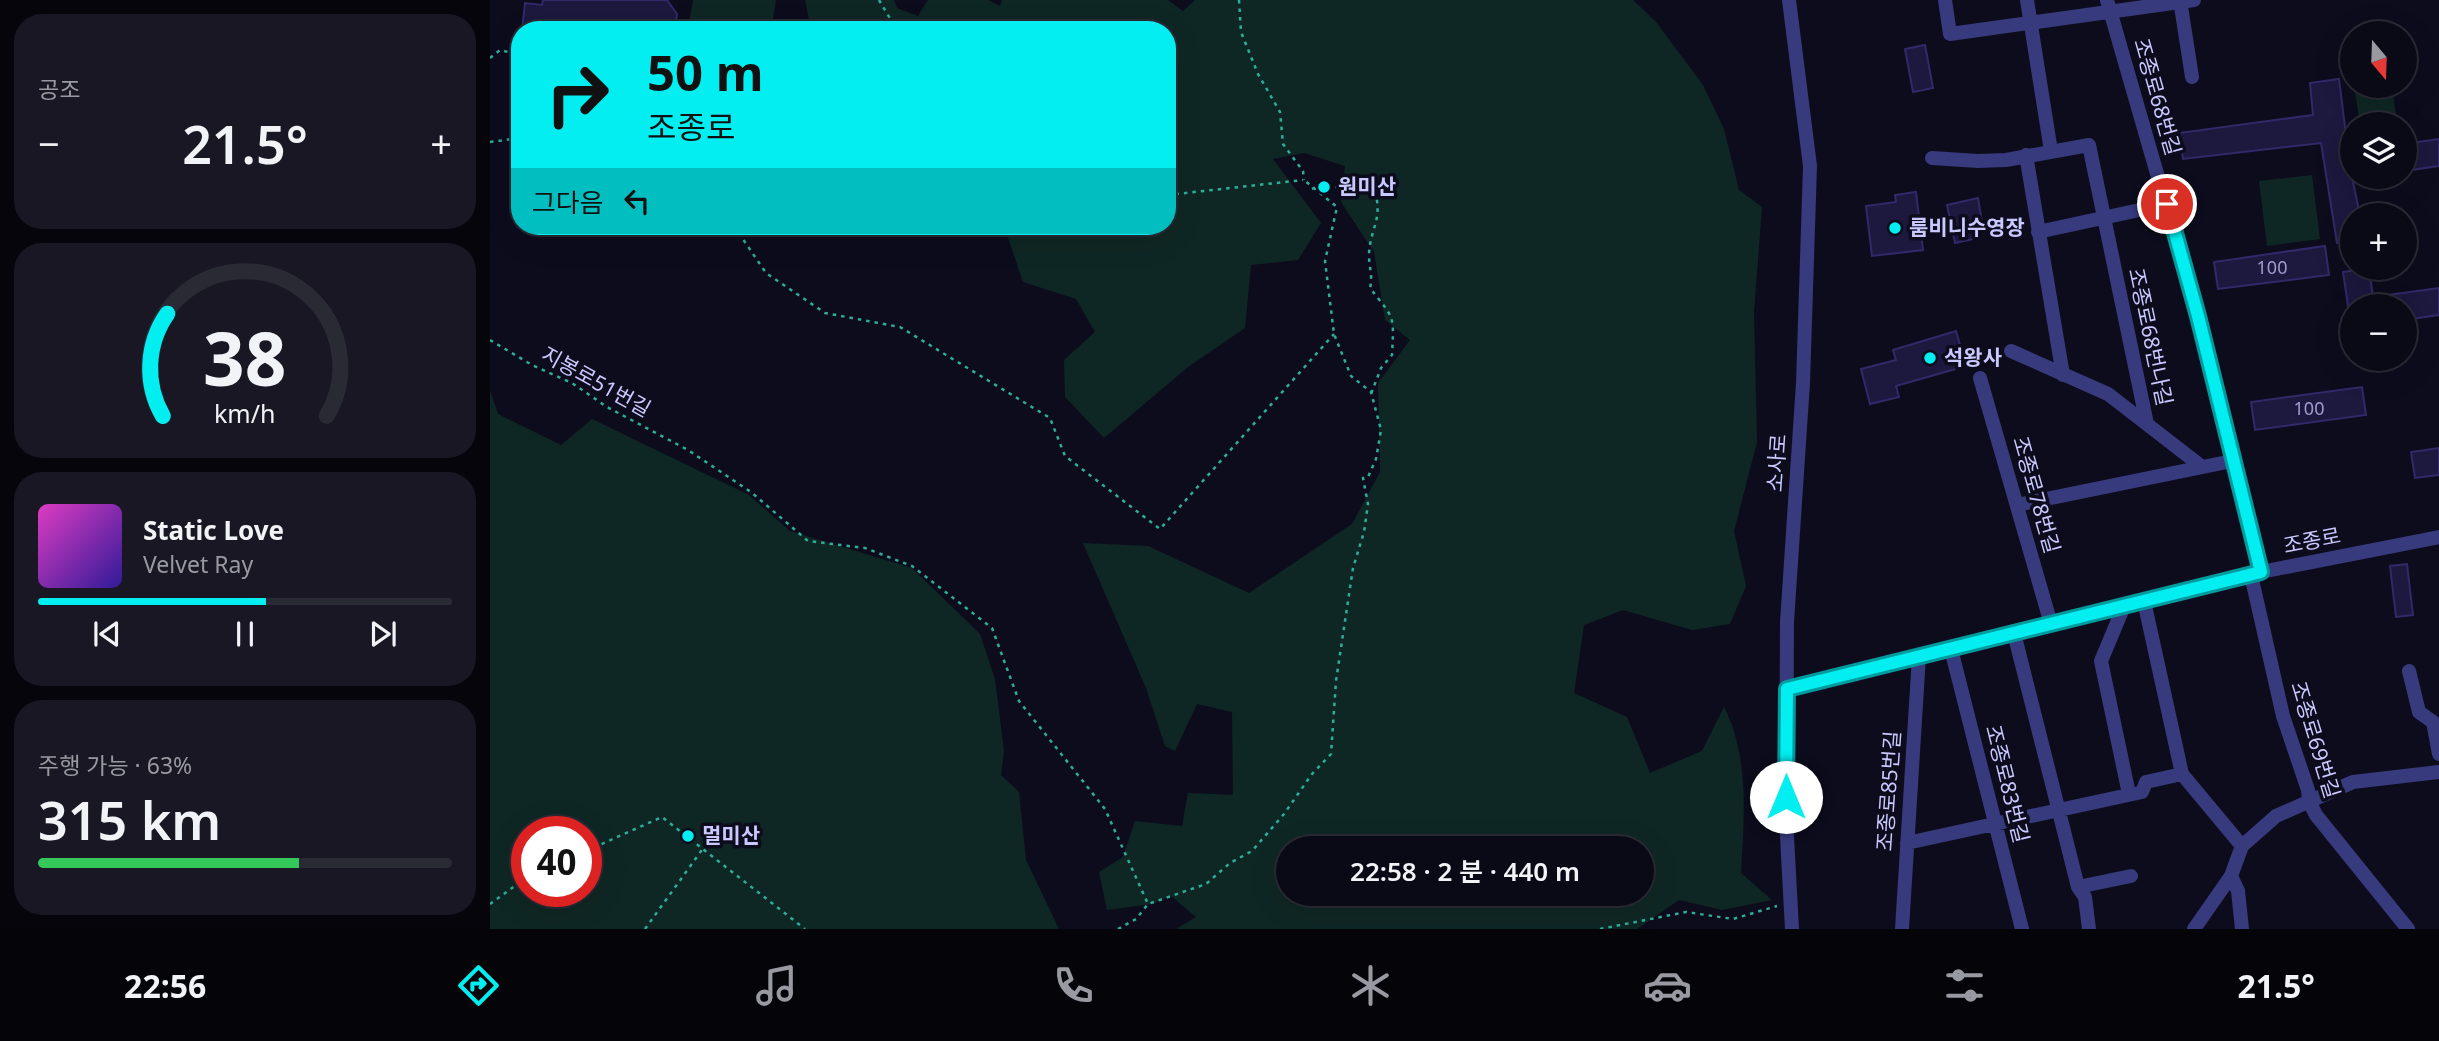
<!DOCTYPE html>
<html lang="ko">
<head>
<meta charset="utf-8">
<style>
	:root { --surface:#0a0916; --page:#181723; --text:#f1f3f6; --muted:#999aa1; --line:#2a2a35; --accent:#02eef1 }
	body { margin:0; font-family:"Noto Sans","Noto Sans KR",sans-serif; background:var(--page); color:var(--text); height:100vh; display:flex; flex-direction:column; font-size:26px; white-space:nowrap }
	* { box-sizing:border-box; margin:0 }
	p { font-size:23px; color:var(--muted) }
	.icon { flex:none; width:38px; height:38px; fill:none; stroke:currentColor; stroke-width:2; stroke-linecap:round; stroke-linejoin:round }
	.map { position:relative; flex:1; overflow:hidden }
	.side { display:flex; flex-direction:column; gap:14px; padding:14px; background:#06050c; width:490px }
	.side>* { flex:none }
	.guide { position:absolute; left:21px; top:21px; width:665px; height:214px; border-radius:28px; box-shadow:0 7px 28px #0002,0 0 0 2px var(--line); background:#02eef1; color:#111; overflow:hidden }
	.needle { width:46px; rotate:161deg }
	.controls { position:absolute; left:1850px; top:21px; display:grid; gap:14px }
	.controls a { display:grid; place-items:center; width:77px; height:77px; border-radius:50%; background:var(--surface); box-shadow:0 7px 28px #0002,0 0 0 2px var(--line); font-size:35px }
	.speed { position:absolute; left:21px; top:816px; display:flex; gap:14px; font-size:35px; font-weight:700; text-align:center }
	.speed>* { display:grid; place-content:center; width:91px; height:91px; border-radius:50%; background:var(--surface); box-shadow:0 7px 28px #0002,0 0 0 2px var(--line); line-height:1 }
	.speed .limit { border:10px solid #d22; background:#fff; color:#111 }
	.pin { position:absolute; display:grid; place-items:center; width:60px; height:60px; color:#fff; margin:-30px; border:4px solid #fff; border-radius:50%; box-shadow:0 2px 7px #0007 }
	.me { position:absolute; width:77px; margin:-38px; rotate:0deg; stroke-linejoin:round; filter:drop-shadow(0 0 5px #0008) }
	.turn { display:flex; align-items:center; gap:24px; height:147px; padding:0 21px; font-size:32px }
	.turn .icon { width:91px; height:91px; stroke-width:2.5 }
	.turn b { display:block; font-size:49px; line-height:60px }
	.then { display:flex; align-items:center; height:66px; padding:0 21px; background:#0003; gap:14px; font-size:26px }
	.big { font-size:52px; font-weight:600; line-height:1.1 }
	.side .card { flex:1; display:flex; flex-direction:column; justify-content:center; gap:10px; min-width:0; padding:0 24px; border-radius:28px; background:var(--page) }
	.side .dial { align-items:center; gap:0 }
	.dial svg { height:182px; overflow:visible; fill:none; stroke:var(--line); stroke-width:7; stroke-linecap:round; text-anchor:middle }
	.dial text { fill:var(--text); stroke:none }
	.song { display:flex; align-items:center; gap:21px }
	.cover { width:84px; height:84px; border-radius:10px; background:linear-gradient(135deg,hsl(310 70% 55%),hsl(250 70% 35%)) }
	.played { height:7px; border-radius:4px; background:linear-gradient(90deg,var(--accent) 55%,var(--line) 55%) }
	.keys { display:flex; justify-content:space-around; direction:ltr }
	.heat { display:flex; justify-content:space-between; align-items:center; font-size:38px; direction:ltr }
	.charge { height:10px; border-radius:5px; background:linear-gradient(90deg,#34c759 63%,var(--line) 0) }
	.trip { position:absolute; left:786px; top:836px; width:378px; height:70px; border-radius:35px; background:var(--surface); box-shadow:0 7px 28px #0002,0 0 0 2px var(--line); font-weight:600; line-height:70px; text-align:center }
	.menu { display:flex; height:112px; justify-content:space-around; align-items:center; background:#040409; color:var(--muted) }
	.menu .icon { width:49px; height:49px }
	.menu .active { color:var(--accent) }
	.menu b { font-size:32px; color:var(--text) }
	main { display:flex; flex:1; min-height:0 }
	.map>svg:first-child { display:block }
	.green { fill:#0f2724; fill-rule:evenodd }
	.building { fill:#1c183e; stroke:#312a6a; stroke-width:2 }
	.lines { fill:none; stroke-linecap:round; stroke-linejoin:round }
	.path { stroke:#2dad9a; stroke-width:2.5; stroke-dasharray:3.5 5; stroke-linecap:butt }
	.minor { stroke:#373a7c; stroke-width:14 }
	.route-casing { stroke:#019b9d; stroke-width:18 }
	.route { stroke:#02eef1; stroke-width:12 }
	.poi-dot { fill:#02eef1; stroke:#0d0c1d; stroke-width:2.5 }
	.labels { text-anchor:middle; stroke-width:7; stroke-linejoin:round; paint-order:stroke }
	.number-label { font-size:18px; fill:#9e9ccf }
	.street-label { font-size:21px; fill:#c9c8ff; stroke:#0d0c1d }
	.poi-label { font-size:21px; font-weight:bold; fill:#c9c8ff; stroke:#0d0c1d; text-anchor:start }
</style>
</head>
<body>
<main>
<section class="side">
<div class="card"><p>공조</p>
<div class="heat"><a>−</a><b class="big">21.5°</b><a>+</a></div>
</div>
<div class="card dial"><svg viewBox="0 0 100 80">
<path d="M14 69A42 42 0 1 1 86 69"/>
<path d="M14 69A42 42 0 0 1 16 24" stroke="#02eef1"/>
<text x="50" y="56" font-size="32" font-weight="700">38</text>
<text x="50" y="72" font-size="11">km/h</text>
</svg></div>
<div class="card">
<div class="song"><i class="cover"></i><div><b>Static Love</b><p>Velvet Ray</p></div></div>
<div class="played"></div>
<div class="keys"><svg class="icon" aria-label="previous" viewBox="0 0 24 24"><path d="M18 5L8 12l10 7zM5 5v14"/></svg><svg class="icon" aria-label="pause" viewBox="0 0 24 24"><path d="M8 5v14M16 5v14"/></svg><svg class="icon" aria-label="next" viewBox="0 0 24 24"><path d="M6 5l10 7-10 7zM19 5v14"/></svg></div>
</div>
<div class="card"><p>주행 가능 · 63%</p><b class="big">315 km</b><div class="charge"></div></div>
</section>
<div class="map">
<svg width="1949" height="929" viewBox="0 0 1949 929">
	<rect width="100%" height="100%" fill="#0d0c1d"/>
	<path class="green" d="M203 0H286L281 30H198Z
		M315 0H404L407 8 428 16 438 0H498L510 6 512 0H678L693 11 705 0H1143L1166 22 1213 85 1234 129 1249 190 1272 207 1264 312 1267 442 1244 531 1256 586 1240 624 1202 630 1133 610 1094 625 1084 693 1137 717 1160 773 1212 751 1234 707C1260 758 1254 819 1251 873L1282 900 1232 910 1189 900 1147 929H686L706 917 681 896 662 904 617 910 609 872 633 857 645 821 692 826 698 793 743 795 742 712 707 704 685 751 675 746 656 688 593 543 658 546 759 593 862 524 890 472 888 383 920 340 895 320 884 252 851 202 855 166 814 153 783 159 831 223 808 260 761 265 755 328 698 367 614 438 575 397 574 360 605 332 586 299 533 282 514 226H677V30H321ZM798 849H1152V894H798Z
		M1864 86H1902L1907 124H1870Z
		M1822 175 1830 239 1777 246 1769 181Z
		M0 390 8 414 71 445 102 419 259 495 300 531 422 568 490 634 505 679 514 751 511 775 529 792 536 860 569 929H0ZM96 831V891H37V831Z"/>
	<path class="building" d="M53 0H177L187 14 185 30H32L35 3 52 5Z
		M1435 45 1443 88 1423 92 1415 49Z
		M1849 79 1858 151H1862V177L1870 215H1862V241L1847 243 1831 143 1693 159 1689 133 1823 115 1820 83Z
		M1949 139V166L1914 171V144Z
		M1426 192 1433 250 1382 256 1376 206 1406 202 1405 195Z
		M1488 198 1493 228 1486 230 1488 238 1465 243 1457 205Z
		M1835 246 1839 275 1728 289 1724 262Z
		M1879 268 1883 297 1949 288V315L1914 320V306H1858L1853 272Z
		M1466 331 1476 366 1406 386 1409 397 1380 404 1371 369 1406 360 1403 350Z
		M1872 387 1876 415 1765 430 1761 402Z
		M1949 448V475L1925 478 1921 452Z
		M1917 564 1923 615 1906 617 1900 566Z"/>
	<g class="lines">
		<path class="path" d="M389 0 407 30
			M749 0 751 32 768 74 790 112 793 144 813 171 814 180
			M0 58 10 50 30 55
			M0 142 30 138
			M822 189 835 183 852 189 884 188C894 220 880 227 879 255 879 267 883 276 880 288 905 320 904 314 902 355L891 368 881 394
			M677 195 813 180
			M178 226 201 234 223 235 231 226
			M244 226 276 273 335 313 410 327 560 418 575 456 670 529 844 334
			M0 340 42 365 82 383 117 407 198 450 261 492 318 541 375 548 422 566 502 628 529 701 615 809 658 904
			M96 851 172 817 315 929
			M0 904 37 877
			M155 929 214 847
			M628 929 646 919 658 904 716 884 740 863 762 851 794 814 822 774 841 754 846 681 863 568 874 532 878 504 873 478 878 477 886 459 891 430 881 392 861 376 844 334 835 261 847 207 814 180
			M1110 929 1196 912 1243 919 1287 906"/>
		<path class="minor" d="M1299 0 1320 166 1313 383 1297 622 1296 818 1302 929
			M1455 0 1460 34 1704 0
			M1537 0 1561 151
			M1617 0 1708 316 1771 572
			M1690 0 1702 77
			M1536 155 1573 375
			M1442 158 1488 161 1516 160 1599 145 1657 424
			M1548 232 1677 204
			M1521 351 1618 394 1711 466
			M1490 378 1561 624
			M1527 505 1742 461
			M1761 575 1793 716 1818 790 1819 801 1826 815 1918 929
			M1654 601 1692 774 1752 846
			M1634 606 1611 661 1639 794
			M1524 633 1588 887 1595 897 1599 929
			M1461 649 1532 929
			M1919 671 1929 712 1943 722 1949 754
			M1297 689 1771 572 1949 537
			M1417 843 1652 792 1656 782 1692 774
			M1741 876 1748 891 1752 929
			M1588 887 1641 876
			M1412 929 1429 656
			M1704 929 1741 876 1752 846 1786 816 1863 782 1949 772"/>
	</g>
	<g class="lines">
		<defs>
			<path id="route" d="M1296 797 1297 689 1771 572 1708 316 1677 204"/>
		</defs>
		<use href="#route" class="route-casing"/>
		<use href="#route" class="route"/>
	</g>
	<g class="poi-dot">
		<circle cx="834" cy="187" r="7"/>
		<circle cx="1405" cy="228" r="7"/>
		<circle cx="1440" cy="358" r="7"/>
		<circle cx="198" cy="836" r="7"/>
	</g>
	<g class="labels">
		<g class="number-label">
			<text x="1782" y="274">100</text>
			<text x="1819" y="415">100</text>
		</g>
		<g class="street-label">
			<text transform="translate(1667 97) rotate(74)" y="7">조종로68번길</text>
			<text transform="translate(1660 337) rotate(78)" y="7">조종로68번나길</text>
			<text transform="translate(106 382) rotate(29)" y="7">지봉로51번길</text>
			<text transform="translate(1287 463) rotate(-86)" y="7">소사로</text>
			<text transform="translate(1546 495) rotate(74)" y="7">조종로78번길</text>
			<text transform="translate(1822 541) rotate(-11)" y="7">조종로</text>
			<text transform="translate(1825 740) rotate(73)" y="7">조종로69번길</text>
			<text transform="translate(1517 784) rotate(76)" y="7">조종로83번길</text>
			<text transform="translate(1399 791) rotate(-86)" y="7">조종로85번길</text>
		</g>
		<g class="poi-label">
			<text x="848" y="194">원미산</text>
			<text x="1419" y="235">룸비니수영장</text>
			<text x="1454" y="365">석왕사</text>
			<text x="212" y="843">멀미산</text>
		</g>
	</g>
</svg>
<div class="controls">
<a><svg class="needle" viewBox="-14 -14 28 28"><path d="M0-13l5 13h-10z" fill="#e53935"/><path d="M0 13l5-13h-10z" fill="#999aa1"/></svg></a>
<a><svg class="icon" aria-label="layers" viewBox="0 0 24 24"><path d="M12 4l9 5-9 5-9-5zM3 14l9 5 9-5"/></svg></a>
<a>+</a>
<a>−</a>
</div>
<div class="speed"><div class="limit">40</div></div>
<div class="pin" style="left:1677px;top:204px;background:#d93025"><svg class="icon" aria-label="arrive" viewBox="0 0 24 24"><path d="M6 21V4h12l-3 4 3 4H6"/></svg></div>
<svg class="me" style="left:1296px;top:797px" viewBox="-20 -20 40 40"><circle r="19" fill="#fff"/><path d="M0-13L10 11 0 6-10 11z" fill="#02eef1"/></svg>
<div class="trip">22:58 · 2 분 · 440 m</div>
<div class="guide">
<div class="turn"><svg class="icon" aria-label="right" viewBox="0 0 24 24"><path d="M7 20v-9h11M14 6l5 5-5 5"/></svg><div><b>50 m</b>조종로</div></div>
<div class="then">그다음<svg class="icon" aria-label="left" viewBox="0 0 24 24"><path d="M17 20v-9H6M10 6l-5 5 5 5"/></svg></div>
</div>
</div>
</main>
<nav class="menu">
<b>22:56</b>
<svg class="icon active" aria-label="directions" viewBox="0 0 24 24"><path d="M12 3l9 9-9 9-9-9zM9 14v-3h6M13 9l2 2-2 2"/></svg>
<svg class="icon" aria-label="music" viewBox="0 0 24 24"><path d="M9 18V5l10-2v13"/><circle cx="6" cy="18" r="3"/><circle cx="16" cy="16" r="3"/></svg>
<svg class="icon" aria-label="phone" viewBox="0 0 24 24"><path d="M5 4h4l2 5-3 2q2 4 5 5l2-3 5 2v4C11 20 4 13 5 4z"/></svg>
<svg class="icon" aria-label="climate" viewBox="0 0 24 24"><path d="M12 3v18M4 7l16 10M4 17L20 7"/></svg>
<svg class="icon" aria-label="car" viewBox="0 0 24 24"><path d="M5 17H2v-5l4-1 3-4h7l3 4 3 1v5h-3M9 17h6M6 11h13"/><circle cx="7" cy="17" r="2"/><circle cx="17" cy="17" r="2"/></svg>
<svg class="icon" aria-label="filters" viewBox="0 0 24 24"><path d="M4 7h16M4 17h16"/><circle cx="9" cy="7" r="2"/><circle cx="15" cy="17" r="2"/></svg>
<b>21.5°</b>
</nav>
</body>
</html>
